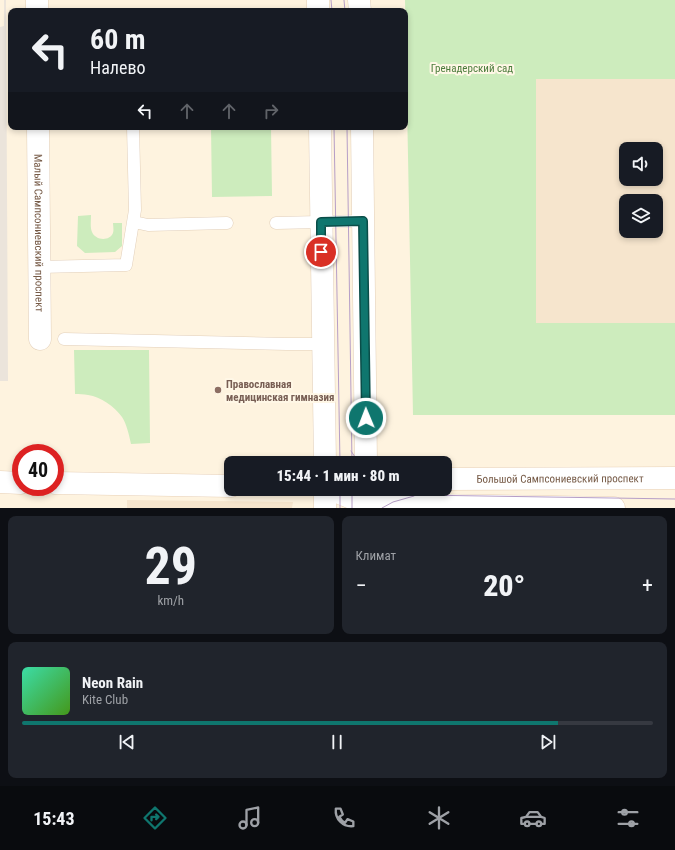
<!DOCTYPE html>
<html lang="ru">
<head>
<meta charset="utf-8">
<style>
	:root { --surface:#171b24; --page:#20242c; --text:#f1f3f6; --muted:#9ea1a6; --line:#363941; --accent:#0f766e }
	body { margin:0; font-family:"Roboto Condensed",sans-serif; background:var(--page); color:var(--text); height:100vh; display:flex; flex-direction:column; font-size:15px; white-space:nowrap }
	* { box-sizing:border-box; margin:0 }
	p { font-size:13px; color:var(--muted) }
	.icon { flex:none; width:22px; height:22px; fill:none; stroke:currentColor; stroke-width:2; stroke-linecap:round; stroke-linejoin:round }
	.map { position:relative; height:508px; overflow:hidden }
	.drawer { display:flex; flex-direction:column; gap:8px; padding:8px; background:#0d0f14; flex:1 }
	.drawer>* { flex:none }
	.top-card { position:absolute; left:8px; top:8px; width:400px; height:122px; border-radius:8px; box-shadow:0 2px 6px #0003; background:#171b24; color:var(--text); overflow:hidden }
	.buttons { position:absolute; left:619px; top:142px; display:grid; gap:8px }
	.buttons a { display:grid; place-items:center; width:44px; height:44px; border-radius:8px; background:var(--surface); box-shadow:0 2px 6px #0003; font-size:20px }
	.speed { position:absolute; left:12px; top:444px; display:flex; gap:8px; font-size:20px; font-weight:700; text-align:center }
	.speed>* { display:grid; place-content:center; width:52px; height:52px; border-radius:50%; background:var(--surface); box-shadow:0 2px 6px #0003; line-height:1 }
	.speed .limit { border:6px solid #d22; background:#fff; color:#111 }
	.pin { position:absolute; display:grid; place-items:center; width:34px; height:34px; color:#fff; margin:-17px; border:2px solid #fff; border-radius:50%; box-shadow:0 1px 4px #0007 }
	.me { position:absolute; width:44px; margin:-22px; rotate:359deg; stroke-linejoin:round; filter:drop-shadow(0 0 3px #0008) }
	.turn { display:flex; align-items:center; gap:14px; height:84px; padding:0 16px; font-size:18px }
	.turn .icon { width:52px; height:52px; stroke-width:2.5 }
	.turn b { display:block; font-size:28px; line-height:34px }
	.lanes { display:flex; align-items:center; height:38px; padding:0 16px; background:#0003; justify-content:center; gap:20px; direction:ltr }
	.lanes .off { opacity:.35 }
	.big { font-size:30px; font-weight:800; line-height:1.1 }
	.drawer .card { flex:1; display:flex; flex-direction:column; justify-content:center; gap:6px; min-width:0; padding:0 14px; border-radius:8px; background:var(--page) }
	.drawer .dial { align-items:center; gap:0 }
	.dial b { font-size:52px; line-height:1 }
	.song { display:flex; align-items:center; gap:12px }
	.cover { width:48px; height:48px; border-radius:6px; background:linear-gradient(135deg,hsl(160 70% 55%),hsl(100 70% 35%)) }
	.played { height:4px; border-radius:2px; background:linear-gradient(90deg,var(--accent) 85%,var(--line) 85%) }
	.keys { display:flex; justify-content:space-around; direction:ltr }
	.heat { display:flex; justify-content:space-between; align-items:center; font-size:22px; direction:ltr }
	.drawer .tiles { flex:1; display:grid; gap:8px; grid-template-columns:1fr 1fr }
	.card:last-child { grid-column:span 2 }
	.trip { position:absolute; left:224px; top:456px; width:228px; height:40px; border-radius:8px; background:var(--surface); box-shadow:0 2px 6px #0003; font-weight:800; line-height:40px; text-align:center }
	.tab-bar { display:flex; height:64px; justify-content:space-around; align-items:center; background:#090b0e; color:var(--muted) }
	.tab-bar .icon { width:28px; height:28px }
	.tab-bar .selected { color:var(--accent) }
	.tab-bar b { font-size:18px; color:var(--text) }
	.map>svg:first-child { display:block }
	.residential { fill:#f6e5cd; fill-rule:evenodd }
	.industrial { fill:#ebe4db }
	.green { fill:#cdecbd }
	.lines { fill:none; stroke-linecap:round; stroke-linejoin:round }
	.service-casing { stroke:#e2cfba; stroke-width:13 }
	.minor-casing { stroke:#e2cfba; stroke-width:23 }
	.tertiary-casing { stroke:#e2cfba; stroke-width:23 }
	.secondary-casing { stroke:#e8d1b8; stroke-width:23 }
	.service { stroke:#fff; stroke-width:12 }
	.minor { stroke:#fff; stroke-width:22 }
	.tertiary { stroke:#fff; stroke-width:22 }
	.secondary { stroke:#fff; stroke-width:22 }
	.tram { stroke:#b69ec7; stroke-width:1 }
	.route-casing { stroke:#0a4d48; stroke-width:10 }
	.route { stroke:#0f766e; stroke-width:7 }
	.education-dot { fill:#8d6e63; stroke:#fff7e6; stroke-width:1.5 }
	.labels { text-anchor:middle; stroke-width:4; stroke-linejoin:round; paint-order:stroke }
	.park-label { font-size:11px; fill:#4c7c3c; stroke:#fff7e6 }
	.street-label { font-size:11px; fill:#755945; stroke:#fff7e6 }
	.education-label { font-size:11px; font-weight:bold; fill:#785e54; stroke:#fff7e6; text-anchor:start }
</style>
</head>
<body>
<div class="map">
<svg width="675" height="508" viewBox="0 0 675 508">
	<rect width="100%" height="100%" fill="#fef3df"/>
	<path class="residential" d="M536 79H675V323L536 324ZM626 149H656V179H626ZM626 201H656V231H626Z
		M127 500 293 502 292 508H127Z"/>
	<path class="industrial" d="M4 0H6L8 381H0V27L4 26Z"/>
	<path class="green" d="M405 0H675V79H536V323H675V415H413Z
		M211 127H271L272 196 212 197Z
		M91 215C91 221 90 227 92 232 95 240 109 242 113 233 114 230 113 225 113 223H122V246L115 252 85 253 77 246 78 216Z
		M74 350H149L150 443 131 444C129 435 127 425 122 417 114 406 101 397 88 395 84 394 79 394 75 394Z"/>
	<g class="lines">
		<defs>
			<path id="service" d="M134 222 148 225 227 223
				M276 223 363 221
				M39 267 126 265 135 210 133 127
				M64 339 287 344H322"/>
			<g id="minor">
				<path d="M37 0V11"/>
				<path id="s1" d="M38 127 40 339"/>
			</g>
			<path id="tertiary" d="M318 0V11
				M359 0 360 11
				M320 127 325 463
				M362 127 366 463
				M325 489V508"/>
			<g id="secondary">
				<path id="s2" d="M445 479 675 478"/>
				<path d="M0 482 21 483"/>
				<path d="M55 483 231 486"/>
				<path d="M330 489 366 504 614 508"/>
			</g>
		</defs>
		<use href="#service" class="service-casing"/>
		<use href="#minor" class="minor-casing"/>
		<use href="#tertiary" class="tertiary-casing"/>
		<use href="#secondary" class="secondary-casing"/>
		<use href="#service" class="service"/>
		<use href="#minor" class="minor"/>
		<use href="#tertiary" class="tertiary"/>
		<use href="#secondary" class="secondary"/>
		<path class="tram" d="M331 0 332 11
			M344 0 345 11
			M334 127 340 463
			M347 127 352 463
			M351 451 359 463
			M340 489V508
			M352 489V508
			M389 489 395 492 420 495 675 499
			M382 508 393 502 414 496"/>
	</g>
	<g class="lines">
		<defs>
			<path id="route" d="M321 252V222L363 221 366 418"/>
		</defs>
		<use href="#route" class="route-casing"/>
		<use href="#route" class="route"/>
	</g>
	<circle class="education-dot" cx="218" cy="390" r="4"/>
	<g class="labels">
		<g class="park-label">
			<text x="472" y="72">Гренадерский сад</text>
		</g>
		<g class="street-label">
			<text dy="4" stroke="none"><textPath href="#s1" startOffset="106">Малый Сампсониевский проспект</textPath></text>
			<text dy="4" stroke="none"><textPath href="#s2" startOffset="115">Большой Сампсониевский проспект</textPath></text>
		</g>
		<g class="education-label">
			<text x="226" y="388">Православная<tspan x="226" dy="13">медицинская гимназия</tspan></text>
		</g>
	</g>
</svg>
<div class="buttons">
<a><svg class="icon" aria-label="sound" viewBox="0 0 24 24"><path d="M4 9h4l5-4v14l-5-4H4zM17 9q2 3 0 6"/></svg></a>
<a><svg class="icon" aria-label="layers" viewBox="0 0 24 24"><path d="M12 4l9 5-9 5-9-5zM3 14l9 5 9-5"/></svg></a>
</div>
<div class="speed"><div class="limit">40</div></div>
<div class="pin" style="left:321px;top:252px;background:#d93025"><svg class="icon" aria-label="arrive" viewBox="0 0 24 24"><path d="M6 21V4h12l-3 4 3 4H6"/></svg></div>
<svg class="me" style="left:366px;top:418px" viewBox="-20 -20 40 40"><circle r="17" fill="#0f766e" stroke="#fff" stroke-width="3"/><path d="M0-11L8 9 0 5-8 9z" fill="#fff"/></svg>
<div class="trip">15:44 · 1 мин · 80 m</div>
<div class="top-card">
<div class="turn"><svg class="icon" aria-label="left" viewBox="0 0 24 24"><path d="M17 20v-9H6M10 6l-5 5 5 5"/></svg><div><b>60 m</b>Налево</div></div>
<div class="lanes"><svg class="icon" aria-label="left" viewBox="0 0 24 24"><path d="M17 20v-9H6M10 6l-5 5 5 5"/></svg><svg class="icon off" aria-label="ahead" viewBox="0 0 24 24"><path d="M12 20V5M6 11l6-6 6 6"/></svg><svg class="icon off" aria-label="ahead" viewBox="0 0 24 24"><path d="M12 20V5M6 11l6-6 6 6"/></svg><svg class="icon off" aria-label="right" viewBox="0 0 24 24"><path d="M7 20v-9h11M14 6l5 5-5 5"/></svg></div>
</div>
</div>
<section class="drawer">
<div class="tiles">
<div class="card dial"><b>29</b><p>km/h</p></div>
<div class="card"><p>Климат</p>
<div class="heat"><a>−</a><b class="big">20°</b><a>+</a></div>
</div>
<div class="card">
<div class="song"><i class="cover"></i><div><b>Neon Rain</b><p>Kite Club</p></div></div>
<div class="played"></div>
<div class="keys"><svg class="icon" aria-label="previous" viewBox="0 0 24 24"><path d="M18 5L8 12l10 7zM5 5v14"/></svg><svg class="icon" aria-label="pause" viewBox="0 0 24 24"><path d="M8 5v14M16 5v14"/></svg><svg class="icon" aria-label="next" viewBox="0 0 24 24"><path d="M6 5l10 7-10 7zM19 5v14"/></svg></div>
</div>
</div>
</section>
<nav class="tab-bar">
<b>15:43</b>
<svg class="icon selected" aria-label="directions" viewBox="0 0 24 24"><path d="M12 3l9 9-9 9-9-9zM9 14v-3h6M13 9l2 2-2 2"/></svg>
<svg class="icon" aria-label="music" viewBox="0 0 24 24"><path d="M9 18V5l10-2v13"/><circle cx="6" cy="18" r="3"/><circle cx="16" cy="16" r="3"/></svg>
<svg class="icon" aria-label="phone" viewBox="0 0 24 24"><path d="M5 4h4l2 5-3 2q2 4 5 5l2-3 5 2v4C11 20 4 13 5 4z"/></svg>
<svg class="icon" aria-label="climate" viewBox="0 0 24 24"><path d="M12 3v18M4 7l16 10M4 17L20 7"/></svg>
<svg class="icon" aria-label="car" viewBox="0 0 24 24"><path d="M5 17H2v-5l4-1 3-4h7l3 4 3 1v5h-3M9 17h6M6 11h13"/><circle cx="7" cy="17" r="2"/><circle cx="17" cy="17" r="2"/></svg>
<svg class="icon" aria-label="filters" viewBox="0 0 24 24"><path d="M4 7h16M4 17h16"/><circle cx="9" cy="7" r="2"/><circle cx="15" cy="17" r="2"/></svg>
</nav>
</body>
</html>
